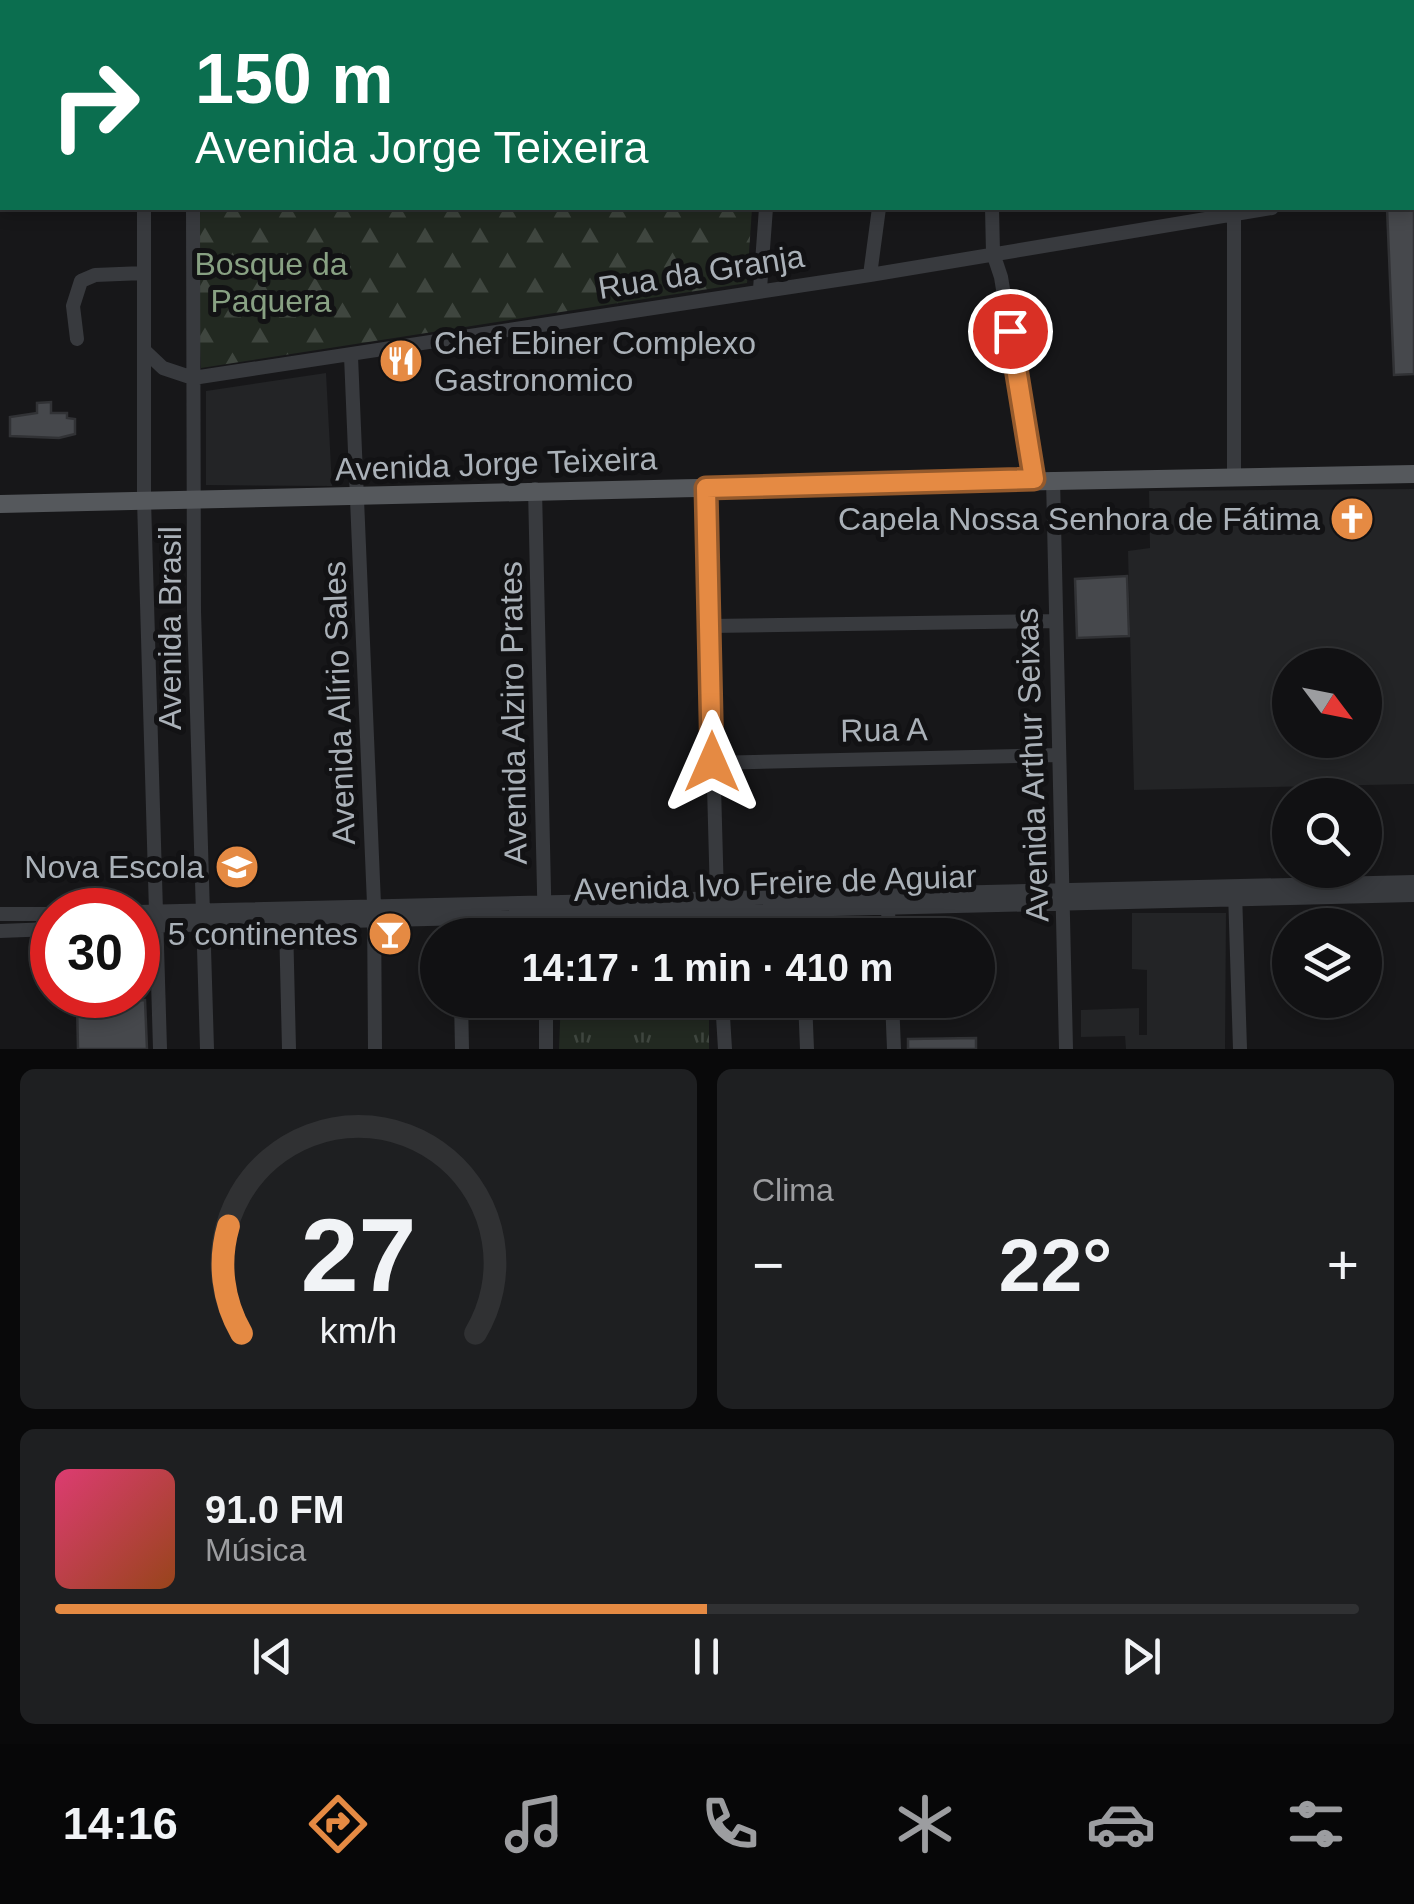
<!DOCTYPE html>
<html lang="pt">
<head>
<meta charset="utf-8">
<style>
	:root { --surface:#111113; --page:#1e1f21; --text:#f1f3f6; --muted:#9c9da0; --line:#303133; --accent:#e58a43 }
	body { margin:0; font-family:Helvetica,sans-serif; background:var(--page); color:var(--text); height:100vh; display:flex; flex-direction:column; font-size:38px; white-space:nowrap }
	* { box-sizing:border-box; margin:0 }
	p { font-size:32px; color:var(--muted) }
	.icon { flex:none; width:55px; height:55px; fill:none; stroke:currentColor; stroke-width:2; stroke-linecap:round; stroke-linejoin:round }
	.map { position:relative; height:1049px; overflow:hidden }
	.sheet { display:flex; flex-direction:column; gap:20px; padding:20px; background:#09090a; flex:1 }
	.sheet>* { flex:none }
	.banner { position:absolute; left:0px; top:0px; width:1415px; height:210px; box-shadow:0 5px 15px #0003,0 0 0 2px var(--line); background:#0b6e4f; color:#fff; overflow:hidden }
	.needle { width:65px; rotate:122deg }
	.controls { position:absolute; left:1272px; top:648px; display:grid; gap:20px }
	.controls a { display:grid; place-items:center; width:110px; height:110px; border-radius:50%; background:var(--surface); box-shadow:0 5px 15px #0003,0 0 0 2px var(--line); font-size:50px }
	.speed { position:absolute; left:30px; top:888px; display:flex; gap:20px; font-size:50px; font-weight:700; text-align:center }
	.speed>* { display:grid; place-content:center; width:130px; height:130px; border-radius:50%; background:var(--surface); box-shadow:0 5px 15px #0003,0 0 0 2px var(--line); line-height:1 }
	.speed .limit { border:15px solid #d22; background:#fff; color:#111 }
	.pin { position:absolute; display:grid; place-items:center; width:85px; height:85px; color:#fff; margin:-42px; border:5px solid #fff; border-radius:50%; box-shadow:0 2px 10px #0007 }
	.me { position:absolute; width:110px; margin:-55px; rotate:0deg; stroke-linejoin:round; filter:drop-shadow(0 0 8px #0008) }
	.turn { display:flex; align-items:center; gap:35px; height:210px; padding:0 30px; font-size:45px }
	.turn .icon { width:130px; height:130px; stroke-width:2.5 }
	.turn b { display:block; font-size:70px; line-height:85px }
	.big { font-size:75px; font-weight:600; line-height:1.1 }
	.sheet .widget { flex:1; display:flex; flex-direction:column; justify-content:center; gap:15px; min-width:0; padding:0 35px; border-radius:15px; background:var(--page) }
	.sheet .dial { align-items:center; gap:0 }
	.dial svg { height:260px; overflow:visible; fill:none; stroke:var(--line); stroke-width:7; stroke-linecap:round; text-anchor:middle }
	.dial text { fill:var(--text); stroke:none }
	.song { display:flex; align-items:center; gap:30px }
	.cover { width:120px; height:120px; border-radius:15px; background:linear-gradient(135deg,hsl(340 70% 55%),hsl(20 70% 35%)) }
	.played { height:10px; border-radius:5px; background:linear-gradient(90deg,var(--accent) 50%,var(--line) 50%) }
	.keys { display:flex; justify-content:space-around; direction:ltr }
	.heat { display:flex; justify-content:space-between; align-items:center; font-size:55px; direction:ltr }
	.sheet .tiles { flex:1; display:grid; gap:20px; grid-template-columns:1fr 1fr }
	.widget:last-child { grid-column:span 2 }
	.trip { position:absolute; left:420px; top:918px; width:575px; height:100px; border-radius:50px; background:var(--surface); box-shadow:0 5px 15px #0003,0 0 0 2px var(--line); font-weight:600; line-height:100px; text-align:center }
	.tab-bar { display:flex; height:160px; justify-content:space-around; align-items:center; background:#070708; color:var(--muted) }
	.tab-bar .icon { width:70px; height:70px }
	.tab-bar .active { color:var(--accent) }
	.tab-bar b { font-size:45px; color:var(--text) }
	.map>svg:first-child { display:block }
	.built { fill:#232426; fill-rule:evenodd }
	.forest { fill:url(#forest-firs) }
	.park { fill:url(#park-tufts) }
	.building { fill:#46484c; stroke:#313235; stroke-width:2.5 }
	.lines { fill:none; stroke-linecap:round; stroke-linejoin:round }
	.minor { stroke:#383a3e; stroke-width:14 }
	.major { stroke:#55585c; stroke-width:18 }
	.route-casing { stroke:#955a2c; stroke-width:25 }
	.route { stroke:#e58a43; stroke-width:18 }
	.labels { text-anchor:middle; stroke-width:10; stroke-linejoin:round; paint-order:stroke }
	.park-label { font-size:32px; fill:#88a183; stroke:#121214 }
	.street-label { font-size:32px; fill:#aab1b8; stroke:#121214 }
	.poi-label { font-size:32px; fill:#aab1b8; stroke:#121214; text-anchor:end }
</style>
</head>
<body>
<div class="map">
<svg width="1414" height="1049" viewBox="0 0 1414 1049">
	<defs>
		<pattern id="forest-firs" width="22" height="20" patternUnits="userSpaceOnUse" patternTransform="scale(2.5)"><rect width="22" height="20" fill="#222921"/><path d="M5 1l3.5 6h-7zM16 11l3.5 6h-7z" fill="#3f463f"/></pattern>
		<pattern id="park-tufts" width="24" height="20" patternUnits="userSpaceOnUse" patternTransform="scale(2.5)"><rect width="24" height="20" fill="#222921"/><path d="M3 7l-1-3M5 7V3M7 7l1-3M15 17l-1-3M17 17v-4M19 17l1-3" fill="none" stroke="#3f463f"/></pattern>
	</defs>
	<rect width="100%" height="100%" fill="#171719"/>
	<path class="built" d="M326 373 332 486 206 485V391Z
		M1414 489V784L1134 790 1128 551 1150 548 1149 491ZM1290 665H1365V740H1290Z
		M1132 913H1226L1225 1049H1126L1125 1036 1081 1037V1010L1139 1008V1035H1147V970L1132 969Z"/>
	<path class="forest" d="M194 208H752L747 283 201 368Z"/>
	<path class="park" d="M561 1000H709V1049H559Z"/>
	<path class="building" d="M1387 208H1414V374L1394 375Z
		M51 402V413H67V418L75 419V434L59 438 10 436V417L37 413V403Z
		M1127 576 1129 636 1077 638 1075 579Z
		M145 1000 147 1049H78L77 1002Z
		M976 1038V1049H908V1039Z"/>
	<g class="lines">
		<path class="minor" d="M37 0 38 2
			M409 0V2
			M779 2V0
			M901 2V0
			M1014 2V0
			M1149 2V0
			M1275 2 1276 0
			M0 117H2
			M1412 132H1414
			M1412 181H1414
			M144 208V500L160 1049
			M193 208 194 611 207 1049
			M992 208 993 253 1001 277 1034 479
			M870 275 879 208
			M760 289 766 208
			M77 339 73 306 81 281 95 275 144 273
			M145 351 163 368 193 378 870 275 1272 208
			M351 356 374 904 375 1049
			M1234 477V214
			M1053 479 1066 1049
			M706 488 718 935
			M535 489 545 935
			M710 626 1055 621
			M711 763 1057 755
			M1235 892 1240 1049
			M802 908 803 935
			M888 909 889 935
			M138 912 1414 882
			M0 914H52
			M286 923 289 1049
			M138 926 1414 895
			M0 931 52 929
			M461 1000 462 1049
			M546 1000V1049
			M722 1000 725 1049
			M805 1000 807 1049
			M892 1000 894 1049"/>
		<path class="major" d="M0 504C471 493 943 482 1414 474"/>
	</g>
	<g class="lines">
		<defs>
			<path id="route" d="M712 762 706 488 1034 479 1010 331"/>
		</defs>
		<use href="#route" class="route-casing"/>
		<use href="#route" class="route"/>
	</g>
	<defs>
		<symbol id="restaurant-disc" viewBox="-11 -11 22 22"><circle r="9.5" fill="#e58a43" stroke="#121214"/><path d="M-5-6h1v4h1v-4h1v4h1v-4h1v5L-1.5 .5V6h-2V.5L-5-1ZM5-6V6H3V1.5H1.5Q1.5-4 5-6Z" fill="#fff"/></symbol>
		<symbol id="church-disc" viewBox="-11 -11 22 22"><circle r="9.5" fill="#e58a43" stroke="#121214"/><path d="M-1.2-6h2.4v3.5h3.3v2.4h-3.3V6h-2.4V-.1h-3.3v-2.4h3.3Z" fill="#fff"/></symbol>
		<symbol id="school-disc" viewBox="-11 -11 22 22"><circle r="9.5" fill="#e58a43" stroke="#121214"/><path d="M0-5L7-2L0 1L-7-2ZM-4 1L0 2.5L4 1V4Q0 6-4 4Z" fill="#fff"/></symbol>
		<symbol id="bar-disc" viewBox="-11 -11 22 22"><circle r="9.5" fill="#e58a43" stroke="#121214"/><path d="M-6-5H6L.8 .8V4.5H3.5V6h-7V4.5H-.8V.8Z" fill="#fff"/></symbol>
	</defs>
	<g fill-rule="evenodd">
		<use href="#restaurant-disc" x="376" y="336" width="50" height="50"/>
		<use href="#church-disc" x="1327" y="494" width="50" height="50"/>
		<use href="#school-disc" x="212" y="842" width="50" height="50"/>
		<use href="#bar-disc" x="365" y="909" width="50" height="50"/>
	</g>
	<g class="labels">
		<g class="park-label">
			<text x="271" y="275">Bosque da<tspan x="271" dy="37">Paquera</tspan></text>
		</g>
		<g class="street-label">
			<text transform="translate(701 272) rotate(-9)" y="11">Rua da Granja</text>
			<text transform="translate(496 464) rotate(-2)" y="11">Avenida Jorge Teixeira</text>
			<text transform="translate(170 628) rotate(-90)" y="11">Avenida Brasil</text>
			<text transform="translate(339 703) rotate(-92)" y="11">Avenida Alírio Sales</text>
			<text transform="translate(513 713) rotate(-91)" y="11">Avenida Alziro Prates</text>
			<text transform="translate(884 730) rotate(-1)" y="11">Rua A</text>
			<text transform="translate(1032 765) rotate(-92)" y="11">Avenida Arthur Seixas</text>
			<text transform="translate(775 883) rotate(-2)" y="11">Avenida Ivo Freire de Aguiar</text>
		</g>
		<g class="poi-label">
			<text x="434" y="354" text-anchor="start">Chef Ebiner Complexo<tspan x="434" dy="37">Gastronomico</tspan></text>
			<text x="1320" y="530">Capela Nossa Senhora de Fátima</text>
			<text x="204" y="878">Nova Escola</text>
			<text x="358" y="945">5 continentes</text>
		</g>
	</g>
</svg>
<div class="controls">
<a><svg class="needle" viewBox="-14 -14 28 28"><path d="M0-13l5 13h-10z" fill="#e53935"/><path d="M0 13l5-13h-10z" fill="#9c9da0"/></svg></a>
<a><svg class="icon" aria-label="search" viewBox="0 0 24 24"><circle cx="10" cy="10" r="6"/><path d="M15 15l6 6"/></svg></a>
<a><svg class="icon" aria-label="layers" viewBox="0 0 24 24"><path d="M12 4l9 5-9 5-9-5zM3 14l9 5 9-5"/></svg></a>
</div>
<div class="speed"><div class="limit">30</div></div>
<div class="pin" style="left:1010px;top:331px;background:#d93025"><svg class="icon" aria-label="arrive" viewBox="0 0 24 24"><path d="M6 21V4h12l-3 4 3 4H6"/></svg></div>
<svg class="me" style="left:712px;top:762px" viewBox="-20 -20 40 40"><path d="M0-17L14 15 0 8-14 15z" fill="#e58a43" stroke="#fff" stroke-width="4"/></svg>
<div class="trip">14:17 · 1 min · 410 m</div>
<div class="banner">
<div class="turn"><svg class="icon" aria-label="right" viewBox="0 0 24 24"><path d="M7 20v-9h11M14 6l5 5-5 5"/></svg><div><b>150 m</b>Avenida Jorge Teixeira</div></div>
</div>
</div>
<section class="sheet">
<div class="tiles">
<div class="widget dial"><svg viewBox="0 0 100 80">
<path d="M14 69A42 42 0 1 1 86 69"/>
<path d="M14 69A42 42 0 0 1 10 36" stroke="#e58a43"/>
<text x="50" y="56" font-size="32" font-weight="700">27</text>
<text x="50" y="72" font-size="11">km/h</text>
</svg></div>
<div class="widget"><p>Clima</p>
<div class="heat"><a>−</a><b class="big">22°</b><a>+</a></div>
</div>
<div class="widget">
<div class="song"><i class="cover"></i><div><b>91.0 FM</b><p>Música</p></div></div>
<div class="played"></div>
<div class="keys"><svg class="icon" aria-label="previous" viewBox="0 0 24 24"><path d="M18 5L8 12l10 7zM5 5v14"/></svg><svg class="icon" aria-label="pause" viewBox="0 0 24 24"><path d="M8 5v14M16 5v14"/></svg><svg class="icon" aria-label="next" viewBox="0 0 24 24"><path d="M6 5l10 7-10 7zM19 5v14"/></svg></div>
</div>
</div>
</section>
<nav class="tab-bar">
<b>14:16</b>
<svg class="icon active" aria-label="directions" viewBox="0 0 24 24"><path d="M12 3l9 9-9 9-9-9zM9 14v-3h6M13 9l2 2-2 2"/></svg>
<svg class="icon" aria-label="music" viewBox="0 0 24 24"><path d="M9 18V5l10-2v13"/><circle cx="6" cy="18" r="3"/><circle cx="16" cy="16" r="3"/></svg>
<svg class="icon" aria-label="phone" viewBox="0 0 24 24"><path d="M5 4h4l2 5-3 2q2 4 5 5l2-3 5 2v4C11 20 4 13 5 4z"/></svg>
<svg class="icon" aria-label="climate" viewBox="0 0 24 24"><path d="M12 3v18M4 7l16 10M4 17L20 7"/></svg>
<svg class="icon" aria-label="car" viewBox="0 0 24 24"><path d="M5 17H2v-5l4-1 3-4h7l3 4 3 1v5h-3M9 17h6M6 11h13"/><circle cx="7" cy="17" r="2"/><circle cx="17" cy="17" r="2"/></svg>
<svg class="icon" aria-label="filters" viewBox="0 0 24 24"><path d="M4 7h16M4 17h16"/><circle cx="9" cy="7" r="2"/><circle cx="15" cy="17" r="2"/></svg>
</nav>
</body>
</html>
